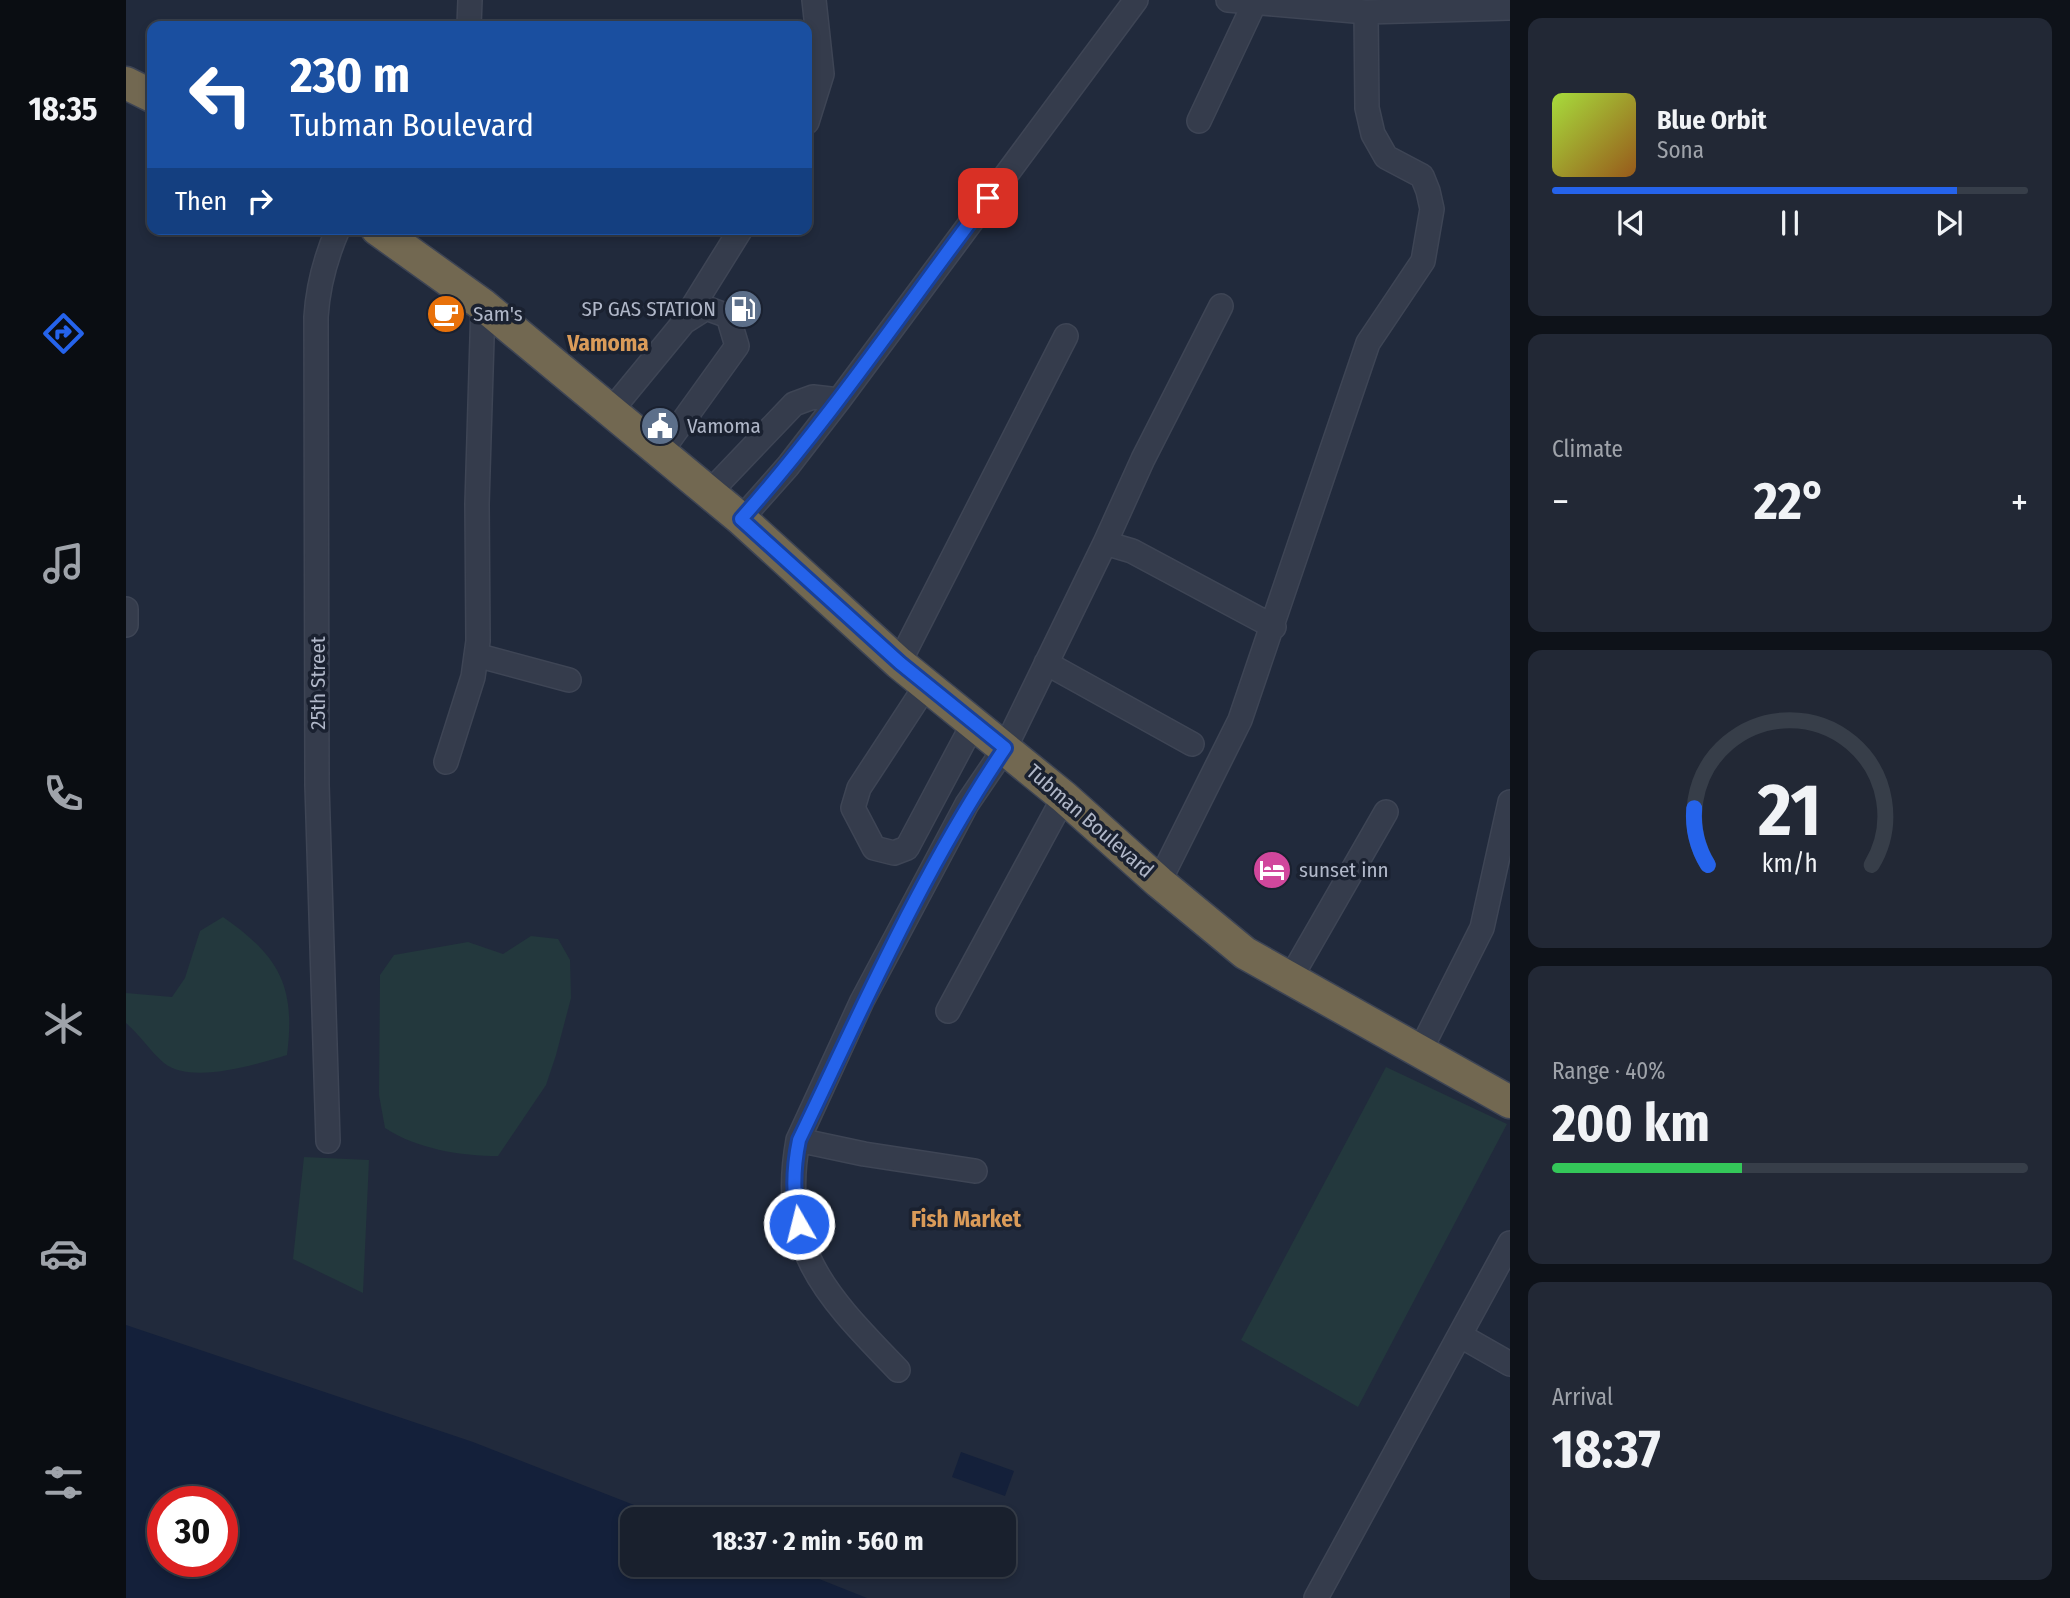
<!DOCTYPE html>
<html lang="en">
<head>
<meta charset="utf-8">
<style>
	:root { --surface:#19202d; --page:#222835; --text:#f1f3f6; --muted:#9fa3aa; --line:#373e49; --accent:#2563eb }
	body { margin:0; font-family:"Fira Sans Condensed",sans-serif; background:var(--page); color:var(--text); height:100vh; display:flex; flex-direction:column; font-size:26px; white-space:nowrap }
	* { box-sizing:border-box; margin:0 }
	p { font-size:23px; color:var(--muted) }
	.icon { flex:none; width:38px; height:38px; fill:none; stroke:currentColor; stroke-width:2; stroke-linecap:round; stroke-linejoin:round }
	.map { position:relative; flex:1; overflow:hidden }
	.side { display:flex; flex-direction:column; gap:18px; padding:18px; background:#0e1219; width:560px }
	.side>* { flex:none }
	.hud { position:absolute; left:21px; top:21px; width:665px; height:214px; border-radius:14px; box-shadow:0 4px 10px #0003,0 0 0 2px var(--line); background:#1a4fa0; color:#fff; overflow:hidden }
	.speed { position:absolute; left:21px; top:1486px; display:flex; gap:14px; font-size:35px; font-weight:700; text-align:center }
	.speed>* { display:grid; place-content:center; width:91px; height:91px; border-radius:50%; background:var(--surface); box-shadow:0 4px 10px #0003,0 0 0 2px var(--line); line-height:1 }
	.speed .limit { border:10px solid #d22; background:#fff; color:#111 }
	.pin { position:absolute; display:grid; place-items:center; width:60px; height:60px; color:#fff; margin:-30px; border-radius:14px; box-shadow:0 4px 10px #0006 }
	.me { position:absolute; width:77px; margin:-38px; rotate:352deg; stroke-linejoin:round; filter:drop-shadow(0 0 5px #0008) }
	.turn { display:flex; align-items:center; gap:24px; height:147px; padding:0 28px; font-size:32px }
	.turn .icon { width:91px; height:91px; stroke-width:2.5 }
	.turn b { display:block; font-size:49px; line-height:60px }
	.then { display:flex; align-items:center; height:66px; padding:0 28px; background:#0003; gap:14px; font-size:26px }
	.big { font-size:52px; font-weight:700; line-height:1.1 }
	.side .card { flex:1; display:flex; flex-direction:column; justify-content:center; gap:10px; min-width:0; padding:0 24px; border-radius:14px; background:var(--page) }
	.side .dial { align-items:center; gap:0 }
	.dial svg { height:182px; overflow:visible; fill:none; stroke:var(--line); stroke-width:7; stroke-linecap:round; text-anchor:middle }
	.dial text { fill:var(--text); stroke:none }
	.song { display:flex; align-items:center; gap:21px }
	.cover { width:84px; height:84px; border-radius:10px; background:linear-gradient(135deg,hsl(80 70% 55%),hsl(30 70% 35%)) }
	.played { height:7px; border-radius:4px; background:linear-gradient(90deg,var(--accent) 85%,var(--line) 85%) }
	.keys { display:flex; justify-content:space-around; direction:ltr }
	.heat { display:flex; justify-content:space-between; align-items:center; font-size:38px; direction:ltr }
	.charge { height:10px; border-radius:5px; background:linear-gradient(90deg,#34c759 40%,var(--line) 0) }
	.trip { position:absolute; left:494px; top:1507px; width:396px; height:70px; border-radius:14px; background:var(--surface); box-shadow:0 4px 10px #0003,0 0 0 2px var(--line); font-weight:700; line-height:70px; text-align:center }
	main { display:flex; flex:1; min-height:0 }
	.dock { display:flex; flex-direction:column; width:126px; justify-content:space-around; align-items:center; background:#0a0d12; color:var(--muted) }
	.dock .icon { width:49px; height:49px }
	.dock .active { color:var(--accent) }
	.dock b { font-size:32px; color:var(--text) }
	.map>svg:first-child { display:block }
	.green { fill:#23383d }
	.water { fill:#14203a; fill-rule:evenodd }
	.lines { fill:none; stroke-linecap:round; stroke-linejoin:round }
	.minor-casing { stroke:#3e4555; stroke-width:26 }
	.highway-casing { stroke:#3d4454; stroke-width:35 }
	.minor { stroke:#353c4c; stroke-width:23 }
	.highway { stroke:#726851; stroke-width:32 }
	.route-casing { stroke:#184099; stroke-width:18 }
	.route { stroke:#2563eb; stroke-width:12 }
	.labels { text-anchor:middle; stroke-width:7; stroke-linejoin:round; paint-order:stroke }
	.poi-label { font-size:21px; fill:#b0b7c8; stroke:#1a2130; text-anchor:start }
	.street-label { font-size:21px; fill:#b0b7c8; stroke:#1a2130 }
	.neighbourhood-label { font-size:23px; font-weight:bold; fill:#da9b59; stroke:#1a2130 }
</style>
</head>
<body>
<main>
<nav class="dock">
<b>18:35</b>
<svg class="icon active" aria-label="directions" viewBox="0 0 24 24"><path d="M12 3l9 9-9 9-9-9zM9 14v-3h6M13 9l2 2-2 2"/></svg>
<svg class="icon" aria-label="music" viewBox="0 0 24 24"><path d="M9 18V5l10-2v13"/><circle cx="6" cy="18" r="3"/><circle cx="16" cy="16" r="3"/></svg>
<svg class="icon" aria-label="phone" viewBox="0 0 24 24"><path d="M5 4h4l2 5-3 2q2 4 5 5l2-3 5 2v4C11 20 4 13 5 4z"/></svg>
<svg class="icon" aria-label="climate" viewBox="0 0 24 24"><path d="M12 3v18M4 7l16 10M4 17L20 7"/></svg>
<svg class="icon" aria-label="car" viewBox="0 0 24 24"><path d="M5 17H2v-5l4-1 3-4h7l3 4 3 1v5h-3M9 17h6M6 11h13"/><circle cx="7" cy="17" r="2"/><circle cx="17" cy="17" r="2"/></svg>
<svg class="icon" aria-label="filters" viewBox="0 0 24 24"><path d="M4 7h16M4 17h16"/><circle cx="9" cy="7" r="2"/><circle cx="15" cy="17" r="2"/></svg>
</nav>
<div class="map">
<svg width="1384" height="1598" viewBox="0 0 1384 1598">
	<rect width="100%" height="100%" fill="#212a3c"/>
	<path class="green" d="M97 917C153 956 170 986 161 1055 132 1064 65 1085 38 1063 24 1051 14 1035 0 1023V993L46 997 59 978 74 931Z
		M405 936 432 939 444 960 445 998 430 1055 420 1085 372 1156C335 1156 291 1149 259 1128L253 1095 254 975 268 955 342 942 377 954Z
		M1260 1067 1381 1124 1232 1407 1115 1340Z
		M178 1157 243 1160 237 1293 167 1259Z"/>
	<path class="water" d="M0 1325 347 1442 544 1519H506V1564L658 1565 741 1598H0ZM37 1502H96V1561H37Z
		M835 1452 888 1471 879 1496 826 1477Z"/>
	<g class="lines">
		<defs>
			<path id="minor" d="M1102 0 1240 12 1384 8
				M343 26 344 0
				M1073 121 1129 2
				M681 122 696 74 688 0
				M559 319 615 229
				M484 412 558 322 580 308 602 316 611 346 534 453
				M583 493 668 404 687 397 713 400
				M615 519 662 466 713 400 1010 0
				M979 543 1017 459 1095 306
				M0 609V625
				M350 655 443 680
				M773 663 940 336
				M920 663 1066 744
				M801 684 733 788 727 808 748 848 768 853 781 848 847 724
				M320 762 347 677 352 641 351 504 357 305
				M1033 882 1114 720 1242 343 1297 261 1306 209 1302 191 1296 176 1260 157 1247 134 1241 108 1240 12
				M1164 979 1260 812
				M822 1011 938 797
				M1293 1053 1356 928 1384 802
				M672 1140 738 1154 849 1171
				M202 1141 191 785 190 317C192 285 199 259 212 229
				M1335 1336 1384 1364
				M772 1370C702 1297 652 1250 672 1140L736 1001 841 804 879 748 979 543 1006 551 1148 627
				M1190 1598 1384 1243"/>
			<path id="highway" d="M0 83 26 96
				M251 229 357 305 615 519 773 663 938 797 1033 882 1119 953 1384 1102"/>
		</defs>
		<use href="#minor" class="minor-casing"/>
		<use href="#highway" class="highway-casing"/>
		<use href="#minor" class="minor"/>
		<use href="#highway" class="highway"/>
	</g>
	<g class="lines">
		<defs>
			<path id="route" d="M673 1224C666 1195 667 1169 673 1140 737 1007 796 871 879 748L774 663 615 519C705 418 780 306 862 198"/>
		</defs>
		<use href="#route" class="route-casing"/>
		<use href="#route" class="route"/>
	</g>
	<defs>
		<symbol id="fuel-disc" viewBox="-11 -11 22 22"><circle r="9.5" fill="#5c6f8a" stroke="#1a2130"/><path d="M-5.5-6h7V0h2V4h1.3V-2.5L3-4.5l.8-.8L6-3V5H2.5V1h-1V6h-7ZM-4.2-4.7v3.2H.2V-4.7Z" fill="#fff"/></symbol>
		<symbol id="cafe-disc" viewBox="-11 -11 22 22"><circle r="9.5" fill="#e8710a" stroke="#1a2130"/><path d="M-5.5-4.5H6V0H3Q3 3.5 0 3.5H-2.5Q-5.5 3.5-5.5 0ZM3-3.2v2h1.7v-2ZM-6 4.5H4V6H-6Z" fill="#fff"/></symbol>
		<symbol id="civic-disc" viewBox="-11 -11 22 22"><circle r="9.5" fill="#5c6f8a" stroke="#1a2130"/><path d="M-.6-6.5H3V-4.5H.6V-3L4-1V1h2V6H-6V1h2V-1L-.6-3ZM-1.2 2.5V6h2.4V2.5Z" fill="#fff"/></symbol>
		<symbol id="hotel-disc" viewBox="-11 -11 22 22"><circle r="9.5" fill="#d1479c" stroke="#1a2130"/><path d="M-6-4.5h1.5V1H6V5H4.5V3h-9V5H-6ZM-4 0a1.8 1.8 0 1 1 3.6 0ZM.5 0V-2.5h3Q6-2.5 6 0Z" fill="#fff"/></symbol>
	</defs>
	<g fill-rule="evenodd">
		<use href="#fuel-disc" x="595" y="287" width="44" height="44"/>
		<use href="#cafe-disc" x="298" y="292" width="44" height="44"/>
		<use href="#civic-disc" x="512" y="404" width="44" height="44"/>
		<use href="#hotel-disc" x="1124" y="848" width="44" height="44"/>
	</g>
	<g class="labels">
		<g class="poi-label">
			<text x="590" y="316" text-anchor="end">SP GAS STATION</text>
			<text x="347" y="321">Sam's</text>
			<text x="561" y="433">Vamoma</text>
			<text x="1173" y="877">sunset inn</text>
		</g>
		<g class="street-label">
			<text transform="translate(192 683) rotate(-90)" y="7">25th Street</text>
			<text transform="translate(964 821) rotate(41)" y="7">Tubman Boulevard</text>
		</g>
		<g class="neighbourhood-label">
			<text x="482" y="351">Vamoma</text>
			<text x="840" y="1227">Fish Market</text>
		</g>
	</g>
</svg>
<div class="speed"><div class="limit">30</div></div>
<div class="pin" style="left:862px;top:198px;background:#d93025"><svg class="icon" aria-label="arrive" viewBox="0 0 24 24"><path d="M6 21V4h12l-3 4 3 4H6"/></svg></div>
<svg class="me" style="left:673px;top:1224px" viewBox="-20 -20 40 40"><circle r="17" fill="#2563eb" stroke="#fff" stroke-width="3"/><path d="M0-11L8 9 0 5-8 9z" fill="#fff"/></svg>
<div class="trip">18:37 · 2 min · 560 m</div>
<div class="hud">
<div class="turn"><svg class="icon" aria-label="left" viewBox="0 0 24 24"><path d="M17 20v-9H6M10 6l-5 5 5 5"/></svg><div><b>230 m</b>Tubman Boulevard</div></div>
<div class="then">Then<svg class="icon" aria-label="right" viewBox="0 0 24 24"><path d="M7 20v-9h11M14 6l5 5-5 5"/></svg></div>
</div>
</div>
<section class="side">
<div class="card">
<div class="song"><i class="cover"></i><div><b>Blue Orbit</b><p>Sona</p></div></div>
<div class="played"></div>
<div class="keys"><svg class="icon" aria-label="previous" viewBox="0 0 24 24"><path d="M18 5L8 12l10 7zM5 5v14"/></svg><svg class="icon" aria-label="pause" viewBox="0 0 24 24"><path d="M8 5v14M16 5v14"/></svg><svg class="icon" aria-label="next" viewBox="0 0 24 24"><path d="M6 5l10 7-10 7zM19 5v14"/></svg></div>
</div>
<div class="card"><p>Climate</p>
<div class="heat"><a>−</a><b class="big">22°</b><a>+</a></div>
</div>
<div class="card dial"><svg viewBox="0 0 100 80">
<path d="M14 69A42 42 0 1 1 86 69"/>
<path d="M14 69A42 42 0 0 1 8 44" stroke="#2563eb"/>
<text x="50" y="56" font-size="32" font-weight="700">21</text>
<text x="50" y="72" font-size="11">km/h</text>
</svg></div>
<div class="card"><p>Range · 40%</p><b class="big">200 km</b><div class="charge"></div></div>
<div class="card"><p>Arrival</p><b class="big">18:37</b></div>
</section>
</main>
</body>
</html>
